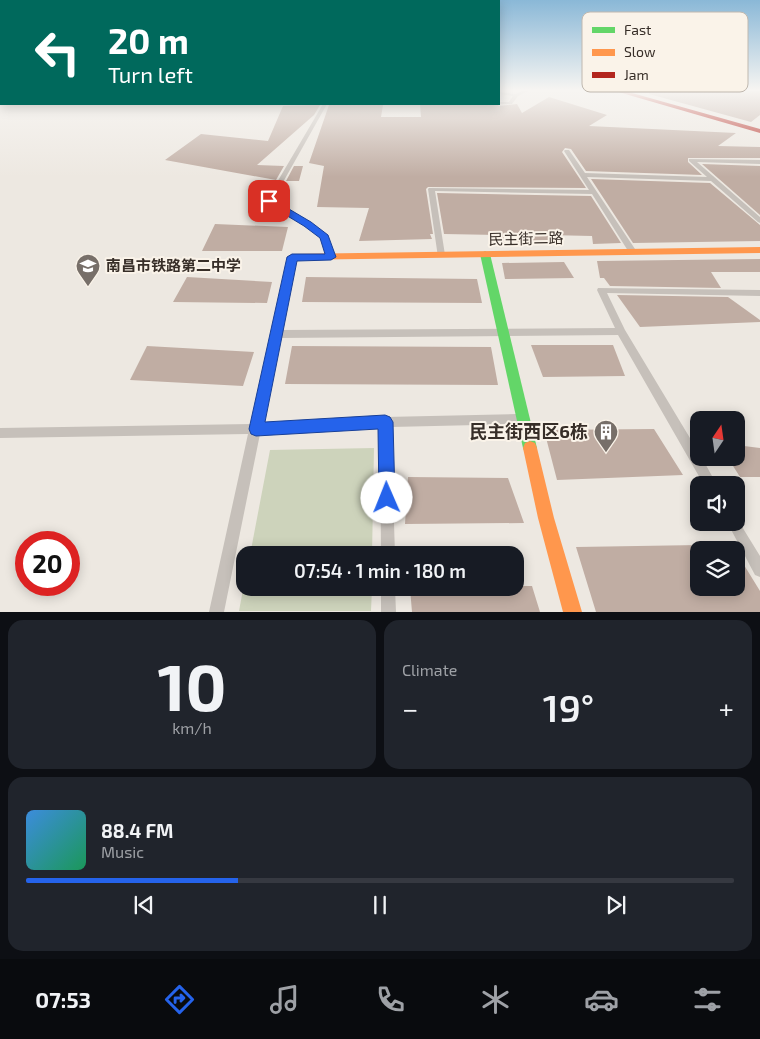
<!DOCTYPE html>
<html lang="en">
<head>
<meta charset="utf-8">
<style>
	:root { --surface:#171b24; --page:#20242c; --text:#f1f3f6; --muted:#9ea1a6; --line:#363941; --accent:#2563eb }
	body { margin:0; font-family:"Exo 2","Noto Sans SC",sans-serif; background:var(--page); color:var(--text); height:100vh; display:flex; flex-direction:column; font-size:19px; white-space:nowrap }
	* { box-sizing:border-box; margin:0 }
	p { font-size:16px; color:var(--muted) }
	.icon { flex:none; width:28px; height:28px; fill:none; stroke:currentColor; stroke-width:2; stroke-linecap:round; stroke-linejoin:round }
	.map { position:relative; height:612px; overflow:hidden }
	.details { display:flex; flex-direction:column; gap:8px; padding:8px; background:#0d0f14; flex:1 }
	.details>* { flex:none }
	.top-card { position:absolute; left:0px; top:0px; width:500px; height:105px; box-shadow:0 2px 12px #0003; background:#00695c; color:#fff; overflow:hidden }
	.needle { width:32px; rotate:13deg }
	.fabs { position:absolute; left:690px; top:411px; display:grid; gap:10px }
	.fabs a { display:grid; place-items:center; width:55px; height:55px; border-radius:10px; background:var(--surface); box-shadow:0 2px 12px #0003; font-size:25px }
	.speed { position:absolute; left:15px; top:531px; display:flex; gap:10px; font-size:25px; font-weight:700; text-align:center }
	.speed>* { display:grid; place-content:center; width:65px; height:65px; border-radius:50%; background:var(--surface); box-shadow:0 2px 12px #0003; line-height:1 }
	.speed .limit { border:8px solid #d22; background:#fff; color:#111 }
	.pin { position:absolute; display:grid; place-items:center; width:42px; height:42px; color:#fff; margin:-21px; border-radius:10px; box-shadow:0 2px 8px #0006 }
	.me { position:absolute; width:55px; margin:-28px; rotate:359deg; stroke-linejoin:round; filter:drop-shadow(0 0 4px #0008) }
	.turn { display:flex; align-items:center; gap:18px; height:105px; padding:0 25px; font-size:22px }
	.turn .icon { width:65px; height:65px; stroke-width:2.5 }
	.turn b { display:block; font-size:35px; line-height:42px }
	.big { font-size:38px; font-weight:600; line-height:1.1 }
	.details .tile { flex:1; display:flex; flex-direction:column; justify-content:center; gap:8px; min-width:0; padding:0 18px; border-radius:15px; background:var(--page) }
	.details .dial { align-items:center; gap:0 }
	.dial b { font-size:65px; line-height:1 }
	.song { display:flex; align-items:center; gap:15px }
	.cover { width:60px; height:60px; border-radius:8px; background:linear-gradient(135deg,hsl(210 70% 55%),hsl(150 70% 35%)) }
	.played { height:5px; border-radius:2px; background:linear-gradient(90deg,var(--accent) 30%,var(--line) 30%) }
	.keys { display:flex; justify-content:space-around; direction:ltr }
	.heat { display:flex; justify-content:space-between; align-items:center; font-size:28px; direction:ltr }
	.details .tiles { flex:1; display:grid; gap:8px; grid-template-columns:1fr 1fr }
	.tile:last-child { grid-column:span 2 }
	.trip { position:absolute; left:236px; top:546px; width:288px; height:50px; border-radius:15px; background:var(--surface); box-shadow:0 2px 12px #0003; font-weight:600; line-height:50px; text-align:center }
	.dock { display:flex; height:80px; justify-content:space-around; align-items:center; background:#090b0e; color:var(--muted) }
	.dock .icon { width:35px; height:35px }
	.dock .selected { color:var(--accent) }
	.dock b { font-size:22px; color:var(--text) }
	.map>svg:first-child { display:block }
	.green { fill:#cdd3bb }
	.building { fill:#c0ada3 }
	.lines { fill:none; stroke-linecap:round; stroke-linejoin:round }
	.lane { fill:#c6c0ba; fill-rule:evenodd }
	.fast { fill:#63d668; fill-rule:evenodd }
	.slow { fill:#ff974d; fill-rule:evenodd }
	.jam { fill:#b3261e; fill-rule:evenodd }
	.route { fill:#2563eb; stroke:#184099 }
	.labels { text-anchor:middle; stroke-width:4; stroke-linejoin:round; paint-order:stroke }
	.street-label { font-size:15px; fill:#372e28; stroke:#faf3e9 }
	.poi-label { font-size:15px; font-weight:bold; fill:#372e28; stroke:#faf3e9; text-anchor:start }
	.near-poi-label { font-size:18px; font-weight:bold; fill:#372e28; stroke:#faf3e9; text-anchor:end }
	.key { fill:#faf3e9; stroke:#c0b8af; stroke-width:1 }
	.key-label { font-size:14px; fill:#372e28 }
</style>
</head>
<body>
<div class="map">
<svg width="760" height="612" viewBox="0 0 760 612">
	<rect width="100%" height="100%" fill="#ede8e1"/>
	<path class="green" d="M374 448 372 555H250L270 450Z
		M245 579V588H372L371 611H239Z"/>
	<path class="building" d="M649 91H760V115L751 122 649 94Z
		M549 97 607 115 589 126 736 133 718 146 760 147V158H688V162L702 175 586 171 571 149 565 148 562 152 586 188 428 187 426 189 433 234H430L432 239 359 241 369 208 317 207 324 166 309 163 329 105H383L381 117H421L420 104H497L499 106 517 104 522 113Z
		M320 105 314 115 257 165 284 166 276 180 165 160 201 134 268 141 283 106Z
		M702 164 760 166V215Z
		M294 166H303L299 181H286Z
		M591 179 710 183 760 225V241L633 243Z
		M437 193 591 196 621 243 593 244 592 236 548 235 553 244 500 245 498 235 444 234Z
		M215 224 288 227 282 251H202Z
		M760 259V272H711L721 288 610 286 604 278H600L597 261Z
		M564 262 574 278 505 279 502 263Z
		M187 277 272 282 267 303 173 302Z
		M306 277 477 279 482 303 302 302Z
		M617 295 728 297 760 320V322L640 327Z
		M531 345H613L625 376 543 377Z
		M147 346 254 352 243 386 130 380Z
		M292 346 491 347 498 385 285 384Z
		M654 429 683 475 557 480 544 430Z
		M736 445 760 448V477H740L728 458H736Z
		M408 477 508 478 524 523 405 524Z
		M699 545V588H736V552L760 591V612H596L576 547Z
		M515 586H532L540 612H412L410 588H515Z"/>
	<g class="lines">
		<path class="lane" d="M522 91H528L518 96 512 104H497H499V102H509L513 96 499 94V92L516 94Z
			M323 104H327L273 200 310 222 327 235 335 257 331 259C323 255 325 242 318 236 303 222 281 215 266 201Z
			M565 150H569L585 173 707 177 689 161V159L760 160V164L697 162 760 217V223L758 222 711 181 587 177 637 252 633 254H630L592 194 435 191 445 255 441 257H438L428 189 429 188 589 190 564 151Z
			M289 255H295L296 257 281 330 615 328 597 290 598 288 760 290V296L607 293 625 330 699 453V458H702L717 485H704L618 335 279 338 262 423 385 417 517 414 521 415 523 419 521 423 517 424 391 427 395 555H381L380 427 260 434 224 612H209L248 434 0 438V428L251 424Z
			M736 517 760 556V577L755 575 727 522H736Z
			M381 588H395L396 612H381Z"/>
		<path class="fast" d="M485 251 490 254 537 448 535 453 530 455 525 453 523 448 480 254Z"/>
		<path class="slow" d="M760 247V253L292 260 287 257 292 254Z
			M530 441 535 443 537 448 554 518 582 612H563L538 518 523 448 525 443Z"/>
		<path class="jam" d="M615 91H625L760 129V133Z"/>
	</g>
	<linearGradient id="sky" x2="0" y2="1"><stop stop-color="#8ab8d7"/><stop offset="0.51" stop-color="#f7f5f2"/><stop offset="1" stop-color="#f7f5f2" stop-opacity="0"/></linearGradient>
	<rect width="760" height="177" fill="url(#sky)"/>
	<path class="route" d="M266 199H272L311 222 328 235 336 257 331 260 297 261 265 422 385 415 390 417 393 422 395 498 393 504 387 506 381 504 379 498 378 429 256 436 251 434 249 429 287 257 292 254H325L320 238 304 226 266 203Z"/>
	<defs>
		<symbol id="school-pin" viewBox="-11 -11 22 30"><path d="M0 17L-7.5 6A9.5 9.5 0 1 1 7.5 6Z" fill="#776f69" stroke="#faf3e9"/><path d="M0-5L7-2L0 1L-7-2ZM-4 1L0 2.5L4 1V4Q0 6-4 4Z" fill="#fff"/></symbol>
		<symbol id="building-pin" viewBox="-11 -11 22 30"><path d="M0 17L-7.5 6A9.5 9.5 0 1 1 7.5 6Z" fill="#776f69" stroke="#faf3e9"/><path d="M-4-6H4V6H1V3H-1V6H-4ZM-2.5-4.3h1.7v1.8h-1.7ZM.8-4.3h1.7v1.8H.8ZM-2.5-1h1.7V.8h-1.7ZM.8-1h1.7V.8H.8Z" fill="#fff"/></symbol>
	</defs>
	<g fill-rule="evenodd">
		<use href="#school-pin" x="74" y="252" width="28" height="38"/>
		<use href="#building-pin" x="592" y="418" width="28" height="38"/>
	</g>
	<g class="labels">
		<g class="street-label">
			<text transform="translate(526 239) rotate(-1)" y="5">民主街二路</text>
		</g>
		<g class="poi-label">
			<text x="106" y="271">南昌市铁路第二中学</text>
		</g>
		<g class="near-poi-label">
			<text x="588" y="438">民主街西区6栋</text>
		</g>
	</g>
	<rect x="582" y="12" width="166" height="80" rx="8" class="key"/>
	<rect x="592" y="27" width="23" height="6" fill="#63d668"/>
	<rect x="592" y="49" width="23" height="7" fill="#ff974d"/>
	<rect x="592" y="72" width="23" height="6" fill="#b3261e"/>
	<g class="key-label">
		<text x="624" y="35">Fast</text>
		<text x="624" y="57">Slow</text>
		<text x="624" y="80">Jam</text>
	</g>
</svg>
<div class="fabs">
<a><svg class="needle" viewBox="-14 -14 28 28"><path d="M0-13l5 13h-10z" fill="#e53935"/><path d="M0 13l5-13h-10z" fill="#9ea1a6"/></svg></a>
<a><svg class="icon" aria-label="sound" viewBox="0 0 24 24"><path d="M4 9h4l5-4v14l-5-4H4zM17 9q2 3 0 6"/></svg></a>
<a><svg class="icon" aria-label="layers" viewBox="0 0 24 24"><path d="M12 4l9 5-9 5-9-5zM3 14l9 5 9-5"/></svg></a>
</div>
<div class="speed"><div class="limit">20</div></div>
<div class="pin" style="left:269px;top:201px;background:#d93025"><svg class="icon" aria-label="arrive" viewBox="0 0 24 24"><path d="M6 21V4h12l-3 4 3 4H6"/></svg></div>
<svg class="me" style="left:387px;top:498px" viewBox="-20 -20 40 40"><circle r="19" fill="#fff"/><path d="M0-13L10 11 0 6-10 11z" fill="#2563eb"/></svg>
<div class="trip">07:54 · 1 min · 180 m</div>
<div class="top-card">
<div class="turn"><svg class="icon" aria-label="left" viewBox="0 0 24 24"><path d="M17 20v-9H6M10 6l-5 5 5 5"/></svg><div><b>20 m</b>Turn left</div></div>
</div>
</div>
<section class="details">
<div class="tiles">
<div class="tile dial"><b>10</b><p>km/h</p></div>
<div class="tile"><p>Climate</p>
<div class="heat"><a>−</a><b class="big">19°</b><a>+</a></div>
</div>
<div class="tile">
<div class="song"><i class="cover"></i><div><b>88.4 FM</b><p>Music</p></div></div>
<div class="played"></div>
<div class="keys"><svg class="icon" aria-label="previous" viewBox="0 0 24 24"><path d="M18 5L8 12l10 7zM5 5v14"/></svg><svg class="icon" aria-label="pause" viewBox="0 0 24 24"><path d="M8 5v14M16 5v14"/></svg><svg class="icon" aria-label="next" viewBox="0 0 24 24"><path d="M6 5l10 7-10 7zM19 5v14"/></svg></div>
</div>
</div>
</section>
<nav class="dock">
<b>07:53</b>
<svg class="icon selected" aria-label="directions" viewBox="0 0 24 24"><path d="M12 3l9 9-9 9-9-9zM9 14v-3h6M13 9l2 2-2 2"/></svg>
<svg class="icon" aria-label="music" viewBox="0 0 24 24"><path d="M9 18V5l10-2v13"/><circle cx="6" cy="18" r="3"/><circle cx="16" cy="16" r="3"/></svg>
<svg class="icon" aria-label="phone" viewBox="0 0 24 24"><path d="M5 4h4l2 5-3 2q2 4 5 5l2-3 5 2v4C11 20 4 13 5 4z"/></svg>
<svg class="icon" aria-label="climate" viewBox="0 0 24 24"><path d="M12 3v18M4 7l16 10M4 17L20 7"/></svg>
<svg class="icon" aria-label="car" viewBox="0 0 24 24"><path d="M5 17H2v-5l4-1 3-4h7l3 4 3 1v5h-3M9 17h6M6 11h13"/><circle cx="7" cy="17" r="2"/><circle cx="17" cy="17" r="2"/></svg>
<svg class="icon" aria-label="filters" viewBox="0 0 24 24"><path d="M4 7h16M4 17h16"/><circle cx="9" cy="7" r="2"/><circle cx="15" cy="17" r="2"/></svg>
</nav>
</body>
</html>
